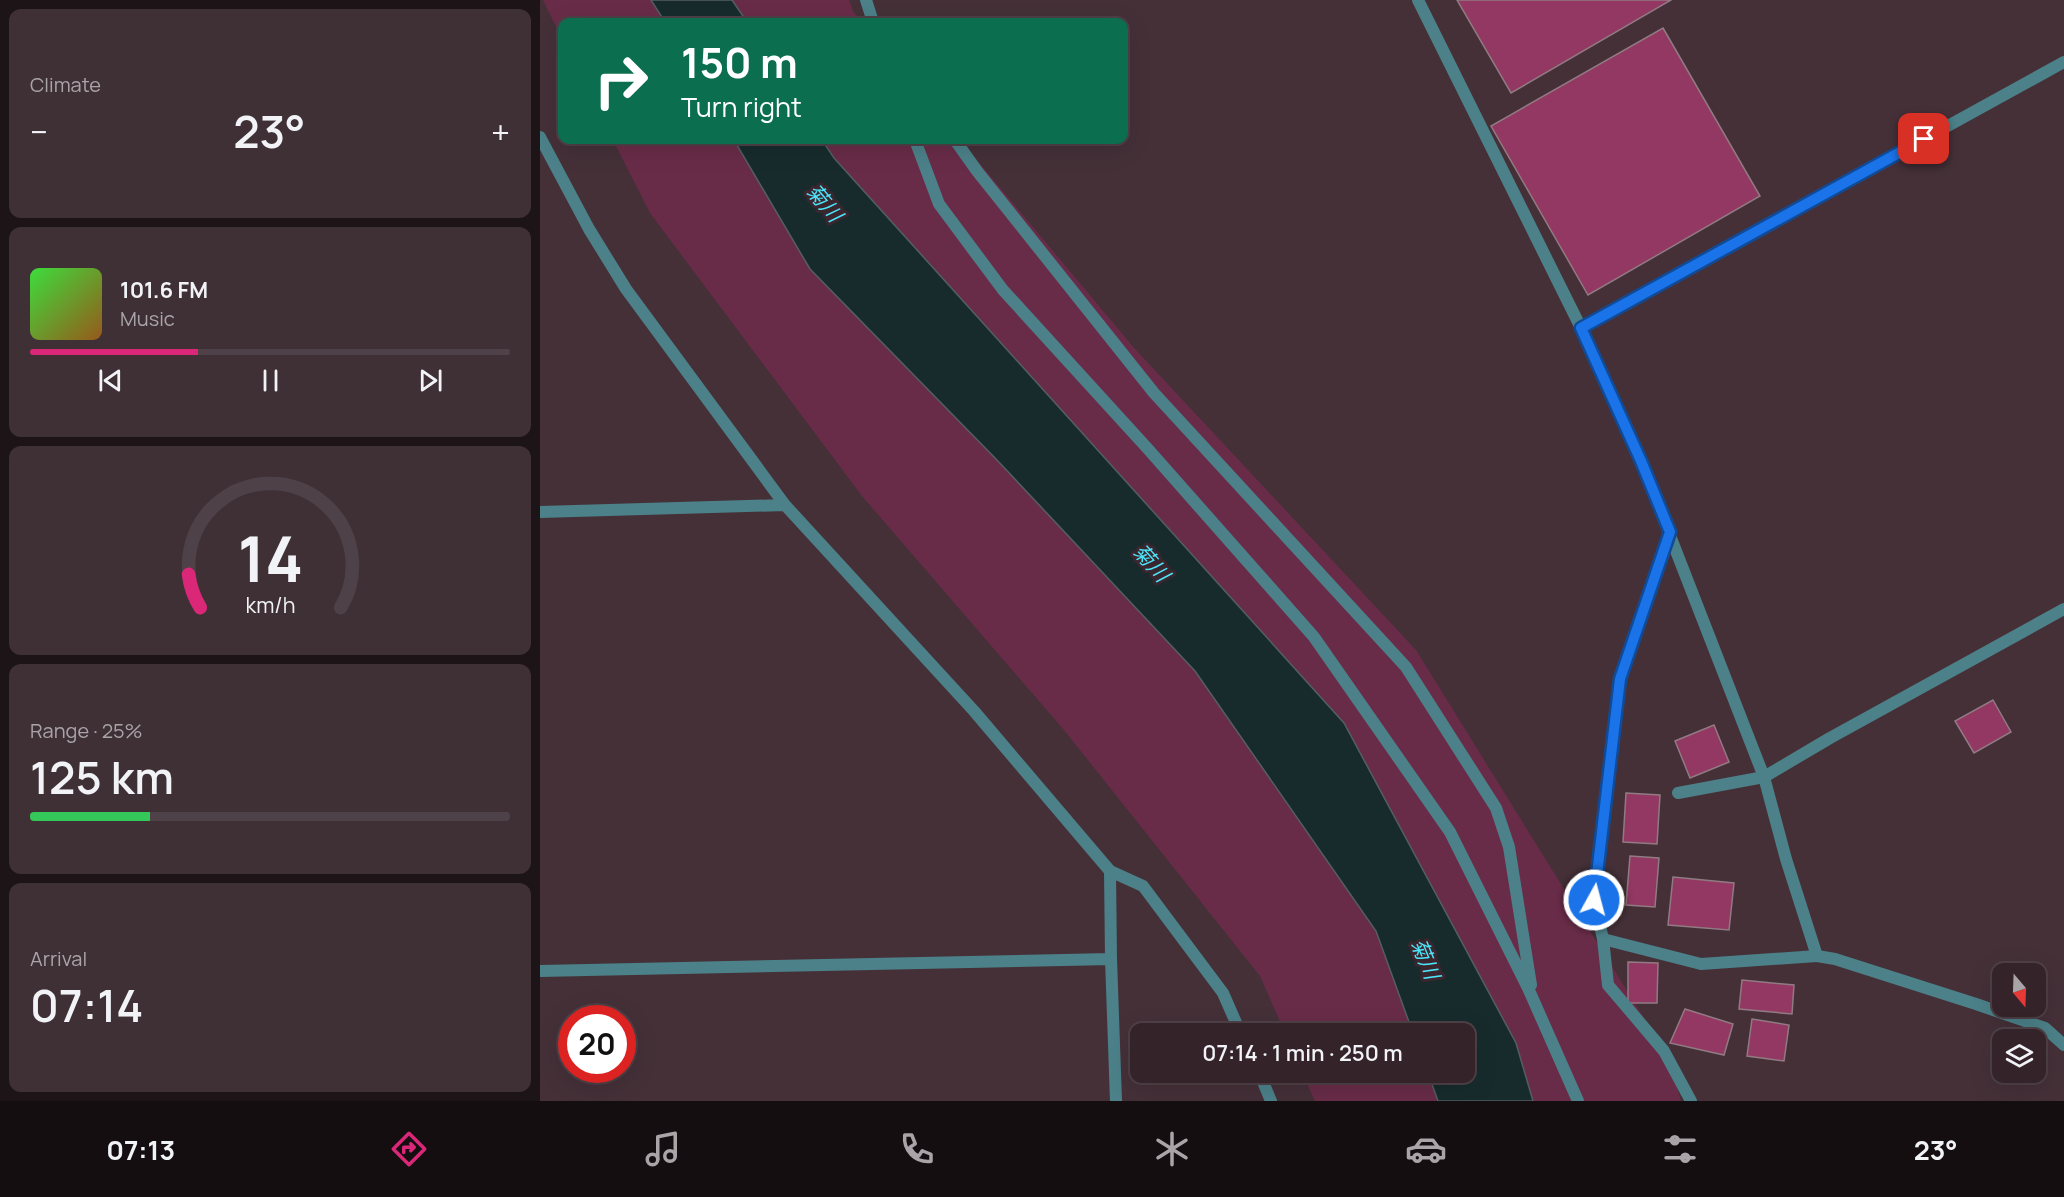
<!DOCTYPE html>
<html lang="en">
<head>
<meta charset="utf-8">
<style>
	:root { --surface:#34242a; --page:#3f3036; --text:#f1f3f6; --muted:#a9a4a8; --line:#4e4147; --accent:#db2777 }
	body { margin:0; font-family:Manrope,"Noto Sans JP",sans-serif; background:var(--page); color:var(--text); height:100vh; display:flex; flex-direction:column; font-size:22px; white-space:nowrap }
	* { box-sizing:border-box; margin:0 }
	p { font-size:20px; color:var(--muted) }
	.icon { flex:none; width:33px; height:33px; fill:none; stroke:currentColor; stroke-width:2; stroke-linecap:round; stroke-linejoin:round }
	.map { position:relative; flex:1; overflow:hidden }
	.sheet { display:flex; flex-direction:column; gap:9px; padding:9px; background:#1d1417; width:540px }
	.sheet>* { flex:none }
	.banner { position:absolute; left:18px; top:18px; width:570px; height:126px; border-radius:12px; box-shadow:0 6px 24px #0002,0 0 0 2px var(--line); background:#0b6e4f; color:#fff; overflow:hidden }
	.needle { width:39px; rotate:161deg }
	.buttons { position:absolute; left:1452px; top:963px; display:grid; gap:12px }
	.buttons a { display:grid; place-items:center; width:54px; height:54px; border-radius:12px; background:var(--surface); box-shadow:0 6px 24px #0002,0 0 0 2px var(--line); font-size:30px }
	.speed { position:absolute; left:18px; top:1005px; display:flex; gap:12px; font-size:30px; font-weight:700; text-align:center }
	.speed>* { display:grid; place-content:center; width:78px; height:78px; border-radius:50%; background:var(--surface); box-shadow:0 6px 24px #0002,0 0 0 2px var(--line); line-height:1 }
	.speed .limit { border:9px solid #d22; background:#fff; color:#111 }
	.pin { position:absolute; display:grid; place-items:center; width:51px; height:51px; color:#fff; margin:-26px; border-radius:12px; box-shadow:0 3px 9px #0006 }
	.me { position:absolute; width:66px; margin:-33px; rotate:7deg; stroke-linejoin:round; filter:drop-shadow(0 0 4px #0008) }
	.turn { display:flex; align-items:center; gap:21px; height:126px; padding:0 24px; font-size:27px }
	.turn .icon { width:78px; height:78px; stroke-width:2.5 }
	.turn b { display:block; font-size:42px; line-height:51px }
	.big { font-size:45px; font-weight:600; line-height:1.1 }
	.sheet .card { flex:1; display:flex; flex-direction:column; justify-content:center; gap:9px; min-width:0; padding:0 21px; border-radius:12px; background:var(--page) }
	.sheet .dial { align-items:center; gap:0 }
	.dial svg { height:156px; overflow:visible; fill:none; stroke:var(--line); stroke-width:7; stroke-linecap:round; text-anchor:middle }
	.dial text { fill:var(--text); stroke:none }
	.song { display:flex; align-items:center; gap:18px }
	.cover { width:72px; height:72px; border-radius:9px; background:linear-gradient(135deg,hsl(120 70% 55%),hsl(30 70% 35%)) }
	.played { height:6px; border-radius:3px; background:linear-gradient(90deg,var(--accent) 35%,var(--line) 35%) }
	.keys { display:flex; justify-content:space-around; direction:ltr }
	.heat { display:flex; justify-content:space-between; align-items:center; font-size:33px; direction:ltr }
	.charge { height:9px; border-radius:4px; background:linear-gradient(90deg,#34c759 25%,var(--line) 0) }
	.trip { position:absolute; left:590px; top:1023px; width:345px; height:60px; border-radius:12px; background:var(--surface); box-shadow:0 6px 24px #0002,0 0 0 2px var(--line); font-weight:600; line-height:60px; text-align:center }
	.dock { display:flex; height:96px; justify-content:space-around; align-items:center; background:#150e11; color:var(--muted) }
	.dock .icon { width:42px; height:42px }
	.dock .selected { color:var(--accent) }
	.dock b { font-size:27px; color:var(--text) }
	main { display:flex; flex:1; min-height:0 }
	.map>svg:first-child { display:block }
	.green { fill:#692c48 }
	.water { fill:#172b2d; stroke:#545f61; stroke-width:1.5 }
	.building { fill:#923862; stroke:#917a82; stroke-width:1.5 }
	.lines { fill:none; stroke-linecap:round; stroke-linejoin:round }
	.lane { stroke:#4c8189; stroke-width:12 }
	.street { stroke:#4c8189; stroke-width:12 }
	.route-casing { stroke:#114b97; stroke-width:15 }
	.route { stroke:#1a73e8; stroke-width:10 }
	.labels { text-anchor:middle; stroke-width:6; stroke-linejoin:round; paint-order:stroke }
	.water-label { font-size:21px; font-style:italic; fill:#4be4f8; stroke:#3a262e }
</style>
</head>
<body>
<main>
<section class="sheet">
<div class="card"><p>Climate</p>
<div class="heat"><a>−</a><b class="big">23°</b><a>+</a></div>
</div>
<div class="card">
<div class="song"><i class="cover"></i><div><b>101.6 FM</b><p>Music</p></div></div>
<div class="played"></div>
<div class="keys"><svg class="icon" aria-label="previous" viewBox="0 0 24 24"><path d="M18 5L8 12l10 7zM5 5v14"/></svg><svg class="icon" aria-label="pause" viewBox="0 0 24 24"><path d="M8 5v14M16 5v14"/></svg><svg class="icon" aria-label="next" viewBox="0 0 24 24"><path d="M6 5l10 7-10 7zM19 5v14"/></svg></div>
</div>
<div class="card dial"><svg viewBox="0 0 100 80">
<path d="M14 69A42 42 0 1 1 86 69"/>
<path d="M14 69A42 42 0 0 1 8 52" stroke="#db2777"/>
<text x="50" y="56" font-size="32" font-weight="700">14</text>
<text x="50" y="72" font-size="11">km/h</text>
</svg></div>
<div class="card"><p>Range · 25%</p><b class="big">125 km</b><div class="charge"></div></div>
<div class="card"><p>Arrival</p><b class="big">07:14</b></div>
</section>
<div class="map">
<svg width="1524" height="1101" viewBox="0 0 1524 1101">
	<rect width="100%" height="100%" fill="#453038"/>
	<path class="green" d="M3 0H309L313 11 322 22H22V39Z
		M73 140H420L595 349 876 650 1128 1057 1141 1101H775L762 1073 924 1072V1034L745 1033 720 976 524 730 322 496 110 213Z"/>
	<path class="water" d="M111 0H192L207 22H125Z
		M194 140H282L294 158 804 723 976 1043 993 1101H898L888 1073 924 1072V1034L873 1033 836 931 655 671 456 459 270 269Z"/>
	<path class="building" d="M917 0H1131L971 93Z
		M1123 28 1220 196 1048 295 951 126Z
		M1453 700 1471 732 1434 753 1415 721Z
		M1174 725 1189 762 1150 778 1135 741Z
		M1086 793 1120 795 1117 844 1083 842Z
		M1090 856 1119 858 1115 907 1086 905Z
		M1133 877 1194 883 1189 930 1128 925Z
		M1088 962 1118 963 1117 1003H1088Z
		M1202 980 1254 985 1252 1014 1199 1009Z
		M1145 1009 1193 1024 1184 1055 1130 1043Z
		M1212 1019 1249 1025 1244 1061 1207 1056Z"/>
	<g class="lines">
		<path class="lane" d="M326 0 333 22
			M375 140 399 204 463 290 608 449 774 637 910 832 988 988 1038 1101
			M415 140 437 171 614 393 866 667 956 808 969 847 991 985
			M1138 793 1224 777
			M1063 939 1054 900 1080 679 1130 532
			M1151 1101 1124 1051 1068 985 1063 939 1161 964 1277 956"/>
		<path class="street" d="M878 0 1041 328 1101 461 1224 777 1246 859 1277 956 1295 959 1436 1004 1505 1028 1524 1045
			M0 137 49 229 86 289 245 505 434 711 570 871 603 886 683 993 701 1034
			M1041 328 1524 62
			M0 512 245 505
			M1224 777 1290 738 1524 609
			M570 871 571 959 576 1101
			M0 971 571 959
			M719 1072 731 1101"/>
	</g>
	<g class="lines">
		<defs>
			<path id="route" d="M1054 900 1080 679 1130 532 1101 461 1041 328 1384 139"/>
		</defs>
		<use href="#route" class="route-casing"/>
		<use href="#route" class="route"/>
	</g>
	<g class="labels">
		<g class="water-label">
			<text transform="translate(284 203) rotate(50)" y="7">菊川</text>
			<text transform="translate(611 563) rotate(48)" y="7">菊川</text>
			<text transform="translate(885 959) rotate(68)" y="7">菊川</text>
		</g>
	</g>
</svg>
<div class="buttons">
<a><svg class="needle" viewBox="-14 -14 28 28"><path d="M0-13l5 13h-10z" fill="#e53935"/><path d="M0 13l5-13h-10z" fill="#a9a4a8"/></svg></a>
<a><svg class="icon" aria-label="layers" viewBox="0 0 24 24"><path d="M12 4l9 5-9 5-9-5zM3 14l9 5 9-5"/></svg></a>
</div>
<div class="speed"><div class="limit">20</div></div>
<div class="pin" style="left:1384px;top:139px;background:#d93025"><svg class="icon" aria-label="arrive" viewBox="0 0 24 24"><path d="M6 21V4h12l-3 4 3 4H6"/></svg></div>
<svg class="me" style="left:1054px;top:900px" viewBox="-20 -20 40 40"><circle r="17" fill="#1a73e8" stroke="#fff" stroke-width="3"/><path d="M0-11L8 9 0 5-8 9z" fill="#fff"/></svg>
<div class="trip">07:14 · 1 min · 250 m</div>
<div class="banner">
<div class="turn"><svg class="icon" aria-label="right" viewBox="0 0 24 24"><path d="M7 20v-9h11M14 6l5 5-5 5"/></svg><div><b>150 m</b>Turn right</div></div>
</div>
</div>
</main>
<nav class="dock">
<b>07:13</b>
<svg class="icon selected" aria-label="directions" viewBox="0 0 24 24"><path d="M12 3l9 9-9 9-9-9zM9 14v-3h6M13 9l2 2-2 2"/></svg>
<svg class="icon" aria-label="music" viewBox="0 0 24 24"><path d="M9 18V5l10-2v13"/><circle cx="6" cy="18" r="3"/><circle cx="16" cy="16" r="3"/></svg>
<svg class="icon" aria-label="phone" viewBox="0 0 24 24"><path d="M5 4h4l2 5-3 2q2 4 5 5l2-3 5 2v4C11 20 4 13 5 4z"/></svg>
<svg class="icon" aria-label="climate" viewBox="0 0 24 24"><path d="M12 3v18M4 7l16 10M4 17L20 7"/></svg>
<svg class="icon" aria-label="car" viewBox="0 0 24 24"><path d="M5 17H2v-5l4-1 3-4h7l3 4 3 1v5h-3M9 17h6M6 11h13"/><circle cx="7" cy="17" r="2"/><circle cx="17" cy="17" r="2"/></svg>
<svg class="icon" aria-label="filters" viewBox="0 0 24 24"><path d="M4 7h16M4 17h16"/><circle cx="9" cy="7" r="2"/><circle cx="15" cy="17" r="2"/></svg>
<b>23°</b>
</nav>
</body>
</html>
